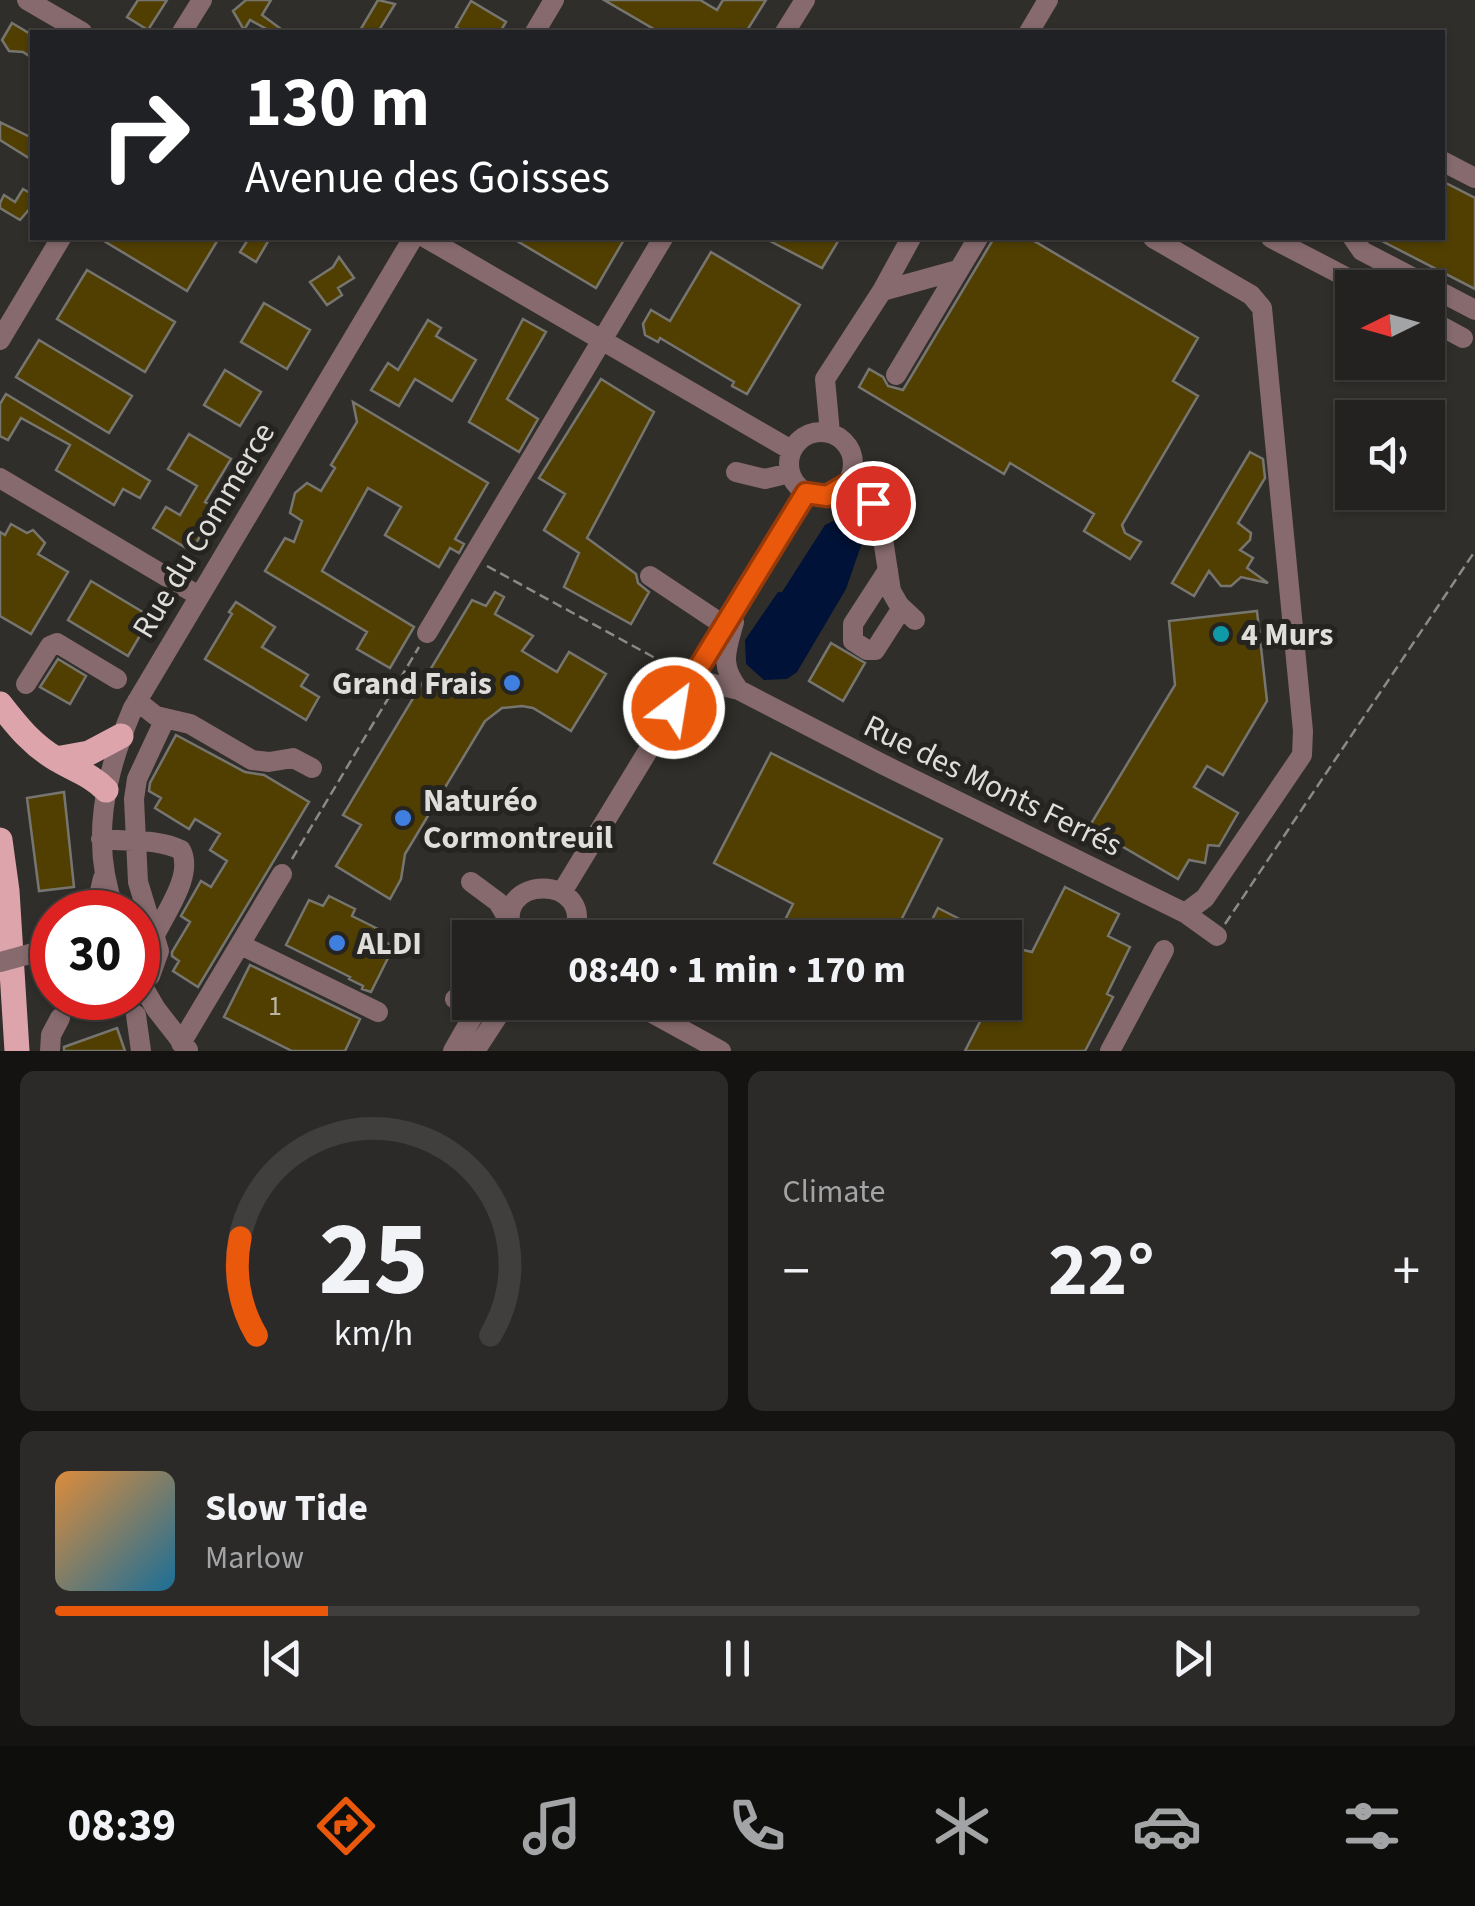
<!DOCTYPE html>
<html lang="en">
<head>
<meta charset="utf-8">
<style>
	:root { --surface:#242220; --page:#2c2a29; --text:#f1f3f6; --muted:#a3a4a5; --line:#413f3e; --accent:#ea580c }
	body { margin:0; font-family:"Source Sans 3",sans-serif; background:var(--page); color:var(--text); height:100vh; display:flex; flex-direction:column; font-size:38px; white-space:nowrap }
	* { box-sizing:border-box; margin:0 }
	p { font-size:32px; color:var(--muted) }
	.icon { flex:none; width:55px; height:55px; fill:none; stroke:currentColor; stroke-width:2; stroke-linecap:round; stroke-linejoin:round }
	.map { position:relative; height:1051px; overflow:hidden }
	.drawer { display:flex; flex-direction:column; gap:20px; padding:20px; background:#141312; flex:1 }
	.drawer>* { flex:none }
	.top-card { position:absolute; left:30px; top:30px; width:1415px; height:210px; border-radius:0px; box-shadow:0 2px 8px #0004,0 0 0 2px var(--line); background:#202124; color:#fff; overflow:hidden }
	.needle { width:65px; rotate:265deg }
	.buttons { position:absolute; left:1335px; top:270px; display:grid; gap:20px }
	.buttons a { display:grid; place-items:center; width:110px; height:110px; border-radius:0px; background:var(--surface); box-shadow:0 2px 8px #0004,0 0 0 2px var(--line); font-size:50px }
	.speed { position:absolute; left:30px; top:890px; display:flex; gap:20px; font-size:50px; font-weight:700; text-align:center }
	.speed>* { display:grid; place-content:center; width:130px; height:130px; border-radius:50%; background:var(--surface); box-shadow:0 2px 8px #0004,0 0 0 2px var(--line); line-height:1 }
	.speed .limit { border:15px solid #d22; background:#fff; color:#111 }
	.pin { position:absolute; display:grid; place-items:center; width:85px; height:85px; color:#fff; margin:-42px; border:5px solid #fff; border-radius:50%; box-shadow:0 2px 10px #0007 }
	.me { position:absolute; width:110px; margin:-55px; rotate:31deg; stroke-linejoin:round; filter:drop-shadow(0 0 8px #0008) }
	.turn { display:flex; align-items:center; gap:35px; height:210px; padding:0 50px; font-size:45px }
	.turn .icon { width:130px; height:130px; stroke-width:2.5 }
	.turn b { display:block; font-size:70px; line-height:85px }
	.big { font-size:75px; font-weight:700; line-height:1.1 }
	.drawer .tile { flex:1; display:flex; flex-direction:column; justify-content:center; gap:15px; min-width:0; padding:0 35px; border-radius:15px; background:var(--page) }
	.drawer .dial { align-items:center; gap:0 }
	.dial svg { height:260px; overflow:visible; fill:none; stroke:var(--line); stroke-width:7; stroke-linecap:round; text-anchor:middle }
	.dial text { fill:var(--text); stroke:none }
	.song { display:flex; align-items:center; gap:30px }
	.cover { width:120px; height:120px; border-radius:15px; background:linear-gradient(135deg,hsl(30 70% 55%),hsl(200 70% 35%)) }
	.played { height:10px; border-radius:5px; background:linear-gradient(90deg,var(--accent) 20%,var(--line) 20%) }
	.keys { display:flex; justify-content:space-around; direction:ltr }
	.heat { display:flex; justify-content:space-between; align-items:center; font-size:55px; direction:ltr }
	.drawer .tiles { flex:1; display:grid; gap:20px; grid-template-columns:1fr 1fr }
	.tile:last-child { grid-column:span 2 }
	.trip { position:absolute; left:452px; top:920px; width:570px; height:100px; border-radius:0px; background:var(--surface); box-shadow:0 2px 8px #0004,0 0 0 2px var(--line); font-weight:700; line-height:100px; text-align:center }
	.tab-bar { display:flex; height:160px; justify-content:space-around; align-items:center; background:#0e0e0d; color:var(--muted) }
	.tab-bar .icon { width:70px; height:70px }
	.tab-bar .on { color:var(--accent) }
	.tab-bar b { font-size:45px; color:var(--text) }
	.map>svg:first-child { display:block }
	.water { fill:#001237 }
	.building { fill:#503f00; stroke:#777570; stroke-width:2.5 }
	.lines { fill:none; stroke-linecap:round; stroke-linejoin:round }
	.path { stroke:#8b8a87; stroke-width:2.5; stroke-dasharray:10 5; stroke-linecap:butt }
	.minor { stroke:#866a6d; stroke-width:20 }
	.major { stroke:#dda5ab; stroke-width:25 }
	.minor-bridge { stroke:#866a6d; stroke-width:20 }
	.route-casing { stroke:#983908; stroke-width:25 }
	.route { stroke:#ea580c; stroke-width:18 }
	.culture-dot { fill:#0f9aa8; stroke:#262420; stroke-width:4 }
	.shop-dot { fill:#3f7fe0; stroke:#262420; stroke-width:4 }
	.labels { text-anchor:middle; stroke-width:10; stroke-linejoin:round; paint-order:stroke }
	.number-label { font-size:28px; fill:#bbb6a4 }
	.street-label { font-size:32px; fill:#dfdedb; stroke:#262420 }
	.poi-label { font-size:32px; font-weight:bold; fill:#dfdedb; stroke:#262420; text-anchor:start }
</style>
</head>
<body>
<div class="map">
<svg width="1475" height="1051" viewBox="0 0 1475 1051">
	<rect width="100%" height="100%" fill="#302e2a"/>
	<path class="water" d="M841 517 855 520 863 540 846 589 797 672 787 679 764 680 746 664 745 640 778 592H782L825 525Z"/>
	<path class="building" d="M138 0H167L148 30 127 17Z
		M246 0H271L262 15 285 32H272L250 20 244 30 233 11Z
		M378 0 395 4 378 32H359Z
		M604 0H700L717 10 723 0H766L746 32H659Z
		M471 1 506 22 500 32H464L456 27Z
		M12 23 32 35V58L23 52 9 51 2 40Z
		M0 122 32 138V160L0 140Z
		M1442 181 1475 198V289L1376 238H1442Z
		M23 189 32 194V206L20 220 0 208V203L4 195 15 202Z
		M99 238H219L187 291Z
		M249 238H270L256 262 240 252Z
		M512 238H625L596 288Z
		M764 238H840L822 268Z
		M994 238H1029L1198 338 1173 381 1198 396 1122 525 1125 533 1141 542 1130 559 1084 531 1094 514 1010 463 1004 474 859 387 869 369 883 377 888 386 903 390Z
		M711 252 800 305 747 394 732 386 734 382 660 338 658 342 645 335 643 324 651 310 670 321Z
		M339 257 354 278 338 288 342 295 327 305 310 282 333 267Z
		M87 270 175 322 145 372 57 319Z
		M264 303 310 330 287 369 241 342Z
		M523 319 546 332 507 399 538 419 519 452 469 422Z
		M428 320 441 328 436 336 476 360 452 401 415 379 399 406 371 390 388 363 398 370Z
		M39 340 132 396 109 433 16 377Z
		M225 370 261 392 240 426 204 405Z
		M601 379 654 412 587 538 636 574 638 583 649 592 631 624 564 587 579 553 544 530 565 494 539 478Z
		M6 394 150 481 140 498 123 489 114 505 56 470 70 445 21 418 8 440 0 436V404Z
		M353 402 488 483 455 539 464 544 459 553 450 548 439 567 385 535 401 507 368 488 322 571 414 627 390 668 357 649 367 632 265 571 285 538 294 542 302 521 290 513 295 493 307 483 321 491 335 468 331 465 357 422Z
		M189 434 231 459 205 502 217 509 191 551 153 528 166 507 180 515 197 486 168 469Z
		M1250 452 1263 459 1265 478 1238 523 1251 533 1250 540 1240 550 1253 558 1247 568 1268 583 1241 577 1231 586H1221L1209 571 1194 596 1172 583Z
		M11 524 27 533 33 530 45 543 38 554 68 572 31 634 0 616V532L5 535Z
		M91 581 151 617 128 656 68 620Z
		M495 592 504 597 495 614 533 636 522 651 557 672 569 652 606 674 571 731 533 708 522 706 502 708 485 721 405 854 401 879 390 899 336 866 361 825 343 815 472 600 486 606Z
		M236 602 275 627 262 647 308 675 301 686 319 697 306 720 205 659 232 614 229 612Z
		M1257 611 1267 701 1223 775 1207 766 1194 787 1238 813 1219 846 1208 845 1205 863 1189 860 1178 879 1089 827 1175 685 1169 621Z
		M831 643 865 663 843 701 809 681Z
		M58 659 86 676 70 704 40 687Z
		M176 735 245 772 264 775 309 802 198 987 173 971 179 961 172 956V952L190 922 181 916 201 881 211 887 227 861 210 850 220 834 195 819 189 829 155 808 161 798 149 791 150 783Z
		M771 753 942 839 892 938H860L827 921 820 935 786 918 793 904 714 863Z
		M64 792 74 887 39 891 27 798Z
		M1065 887 1119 914 1108 936 1130 947 1107 994 1113 997 1085 1051H965L990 1002H1005L1008 967 1019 949 1032 952Z
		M329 896 355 909 352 916 386 933 382 941 394 946 371 992 362 989 363 986 349 979 350 977 286 945 309 900 323 906Z
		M938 908 997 938H923Z
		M250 965 360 1019 345 1051H292L224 1017Z
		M117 1028 125 1051H64V1047Z"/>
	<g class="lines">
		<path class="path" d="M487 566 677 670
			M292 859 419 647
			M1225 924 1475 551"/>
		<path class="minor" d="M27 0 82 32
			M182 32 202 0
			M535 32 554 0
			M785 32 805 0
			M1029 32 1048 0
			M1442 161 1475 178
			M426 238 791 450
			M1153 238 1251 295 1262 308 1303 731 1302 755 1205 898 1185 913
			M1271 238 1367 288
			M1353 238 1362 251 1475 310
			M882 291 958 270
			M1428 319 1463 338
			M0 340 61 238
			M896 375 978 238
			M789 464a32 32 0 1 1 64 0a32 32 0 1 1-64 0Z
			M830 433 825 379 882 291 911 238
			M736 472 765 479 790 473
			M0 478 199 596
			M846 485 865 495 879 513 891 591 899 605 915 620
			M888 570 853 624V641L867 650H875L902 608
			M650 576 725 626
			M734 622C726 651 719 665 739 690
			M427 633 663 238
			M692 679 739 690 882 764 1185 913 1217 936
			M26 684 50 646 57 643 117 679
			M137 701 156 716 190 724 252 760 269 762 293 758 312 768
			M101 839C128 842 157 838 181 850 194 875 165 913 154 937
			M471 882 498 902 510 922
			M562 892 805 493
			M115 911C89 842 105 774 133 708L413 238
			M95 912 103 878
			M515 938C484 872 602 872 572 938
			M241 945 378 1012
			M37 952 52 946
			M138 978 156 1009 188 1050
			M140 982 150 976 159 951 138 882 134 799 137 779 165 719
			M455 999 476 1011
			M632 1002 721 1051
			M136 1015 141 1051
			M181 1043 282 874
			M50 1051 51 1035 60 1018
			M453 1051 481 1002
			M475 1051 507 1002
			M1110 1051 1164 950"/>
		<path class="major" d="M0 704C17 726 33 746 58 760 74 770 92 775 106 790
			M56 759 89 753 121 736
			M0 840 7 891 17 1051"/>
		<path class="minor-bridge" d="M0 962 37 952"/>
	</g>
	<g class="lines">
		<defs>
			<path id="route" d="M674 708 806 493 827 496 846 485 873 503"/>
		</defs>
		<use href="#route" class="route-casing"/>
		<use href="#route" class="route"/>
	</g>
	<circle class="culture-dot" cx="1221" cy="634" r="10"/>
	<g class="shop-dot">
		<circle cx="512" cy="683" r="10"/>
		<circle cx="403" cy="818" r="10"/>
		<circle cx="337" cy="943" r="10"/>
	</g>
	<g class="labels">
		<g class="number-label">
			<text x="275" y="1015">1</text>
		</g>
		<g class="street-label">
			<text transform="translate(203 530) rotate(-59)" y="11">Rue du Commerce</text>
			<text transform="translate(993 785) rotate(26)" y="11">Rue des Monts Ferrés</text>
		</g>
		<g class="poi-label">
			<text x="1241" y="645">4 Murs</text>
			<text x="492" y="694" text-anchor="end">Grand Frais</text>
			<text x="423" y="811">Naturéo<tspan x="423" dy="37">Cormontreuil</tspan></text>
			<text x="357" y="954">ALDI</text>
		</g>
	</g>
</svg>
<div class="buttons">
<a><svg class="needle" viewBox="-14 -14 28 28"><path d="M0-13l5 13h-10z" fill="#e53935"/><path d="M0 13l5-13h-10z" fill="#a3a4a5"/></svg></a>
<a><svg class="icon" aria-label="sound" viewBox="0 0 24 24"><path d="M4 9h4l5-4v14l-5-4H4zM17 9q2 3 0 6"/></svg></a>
</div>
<div class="speed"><div class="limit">30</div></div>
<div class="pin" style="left:873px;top:503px;background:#d93025"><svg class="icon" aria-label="arrive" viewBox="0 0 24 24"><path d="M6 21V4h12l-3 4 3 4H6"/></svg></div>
<svg class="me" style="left:674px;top:708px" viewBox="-20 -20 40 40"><circle r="17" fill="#ea580c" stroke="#fff" stroke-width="3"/><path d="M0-11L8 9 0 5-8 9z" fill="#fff"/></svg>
<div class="trip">08:40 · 1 min · 170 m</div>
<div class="top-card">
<div class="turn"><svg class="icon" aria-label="right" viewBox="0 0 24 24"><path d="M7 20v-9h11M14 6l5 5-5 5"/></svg><div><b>130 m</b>Avenue des Goisses</div></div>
</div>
</div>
<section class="drawer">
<div class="tiles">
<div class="tile dial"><svg viewBox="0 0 100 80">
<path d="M14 69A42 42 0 1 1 86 69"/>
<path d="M14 69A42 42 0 0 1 9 39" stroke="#ea580c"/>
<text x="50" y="56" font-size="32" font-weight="700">25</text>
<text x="50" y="72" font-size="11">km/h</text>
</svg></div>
<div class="tile"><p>Climate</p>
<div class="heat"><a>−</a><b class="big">22°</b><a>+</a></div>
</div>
<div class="tile">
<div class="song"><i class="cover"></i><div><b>Slow Tide</b><p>Marlow</p></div></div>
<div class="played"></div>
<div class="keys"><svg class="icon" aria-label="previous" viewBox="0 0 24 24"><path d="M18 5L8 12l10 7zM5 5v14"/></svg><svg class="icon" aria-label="pause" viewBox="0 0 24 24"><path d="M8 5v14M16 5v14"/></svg><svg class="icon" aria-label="next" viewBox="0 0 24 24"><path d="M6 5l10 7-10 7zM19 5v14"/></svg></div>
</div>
</div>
</section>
<nav class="tab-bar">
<b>08:39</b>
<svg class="icon on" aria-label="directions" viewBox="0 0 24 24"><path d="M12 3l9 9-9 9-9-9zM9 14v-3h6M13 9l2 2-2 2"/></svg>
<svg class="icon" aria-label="music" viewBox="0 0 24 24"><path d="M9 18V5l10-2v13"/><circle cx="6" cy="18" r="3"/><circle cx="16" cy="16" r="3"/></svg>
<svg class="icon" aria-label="phone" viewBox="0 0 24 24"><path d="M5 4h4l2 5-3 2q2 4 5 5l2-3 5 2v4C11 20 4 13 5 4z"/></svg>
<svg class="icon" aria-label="climate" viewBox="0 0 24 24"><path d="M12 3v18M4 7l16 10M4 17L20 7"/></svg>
<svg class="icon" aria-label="car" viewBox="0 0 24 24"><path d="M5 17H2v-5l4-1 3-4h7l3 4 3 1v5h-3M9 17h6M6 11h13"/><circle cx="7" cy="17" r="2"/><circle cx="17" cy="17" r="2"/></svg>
<svg class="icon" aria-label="filters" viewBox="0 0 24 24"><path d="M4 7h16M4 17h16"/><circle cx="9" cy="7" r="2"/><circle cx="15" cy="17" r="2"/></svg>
</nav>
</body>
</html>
